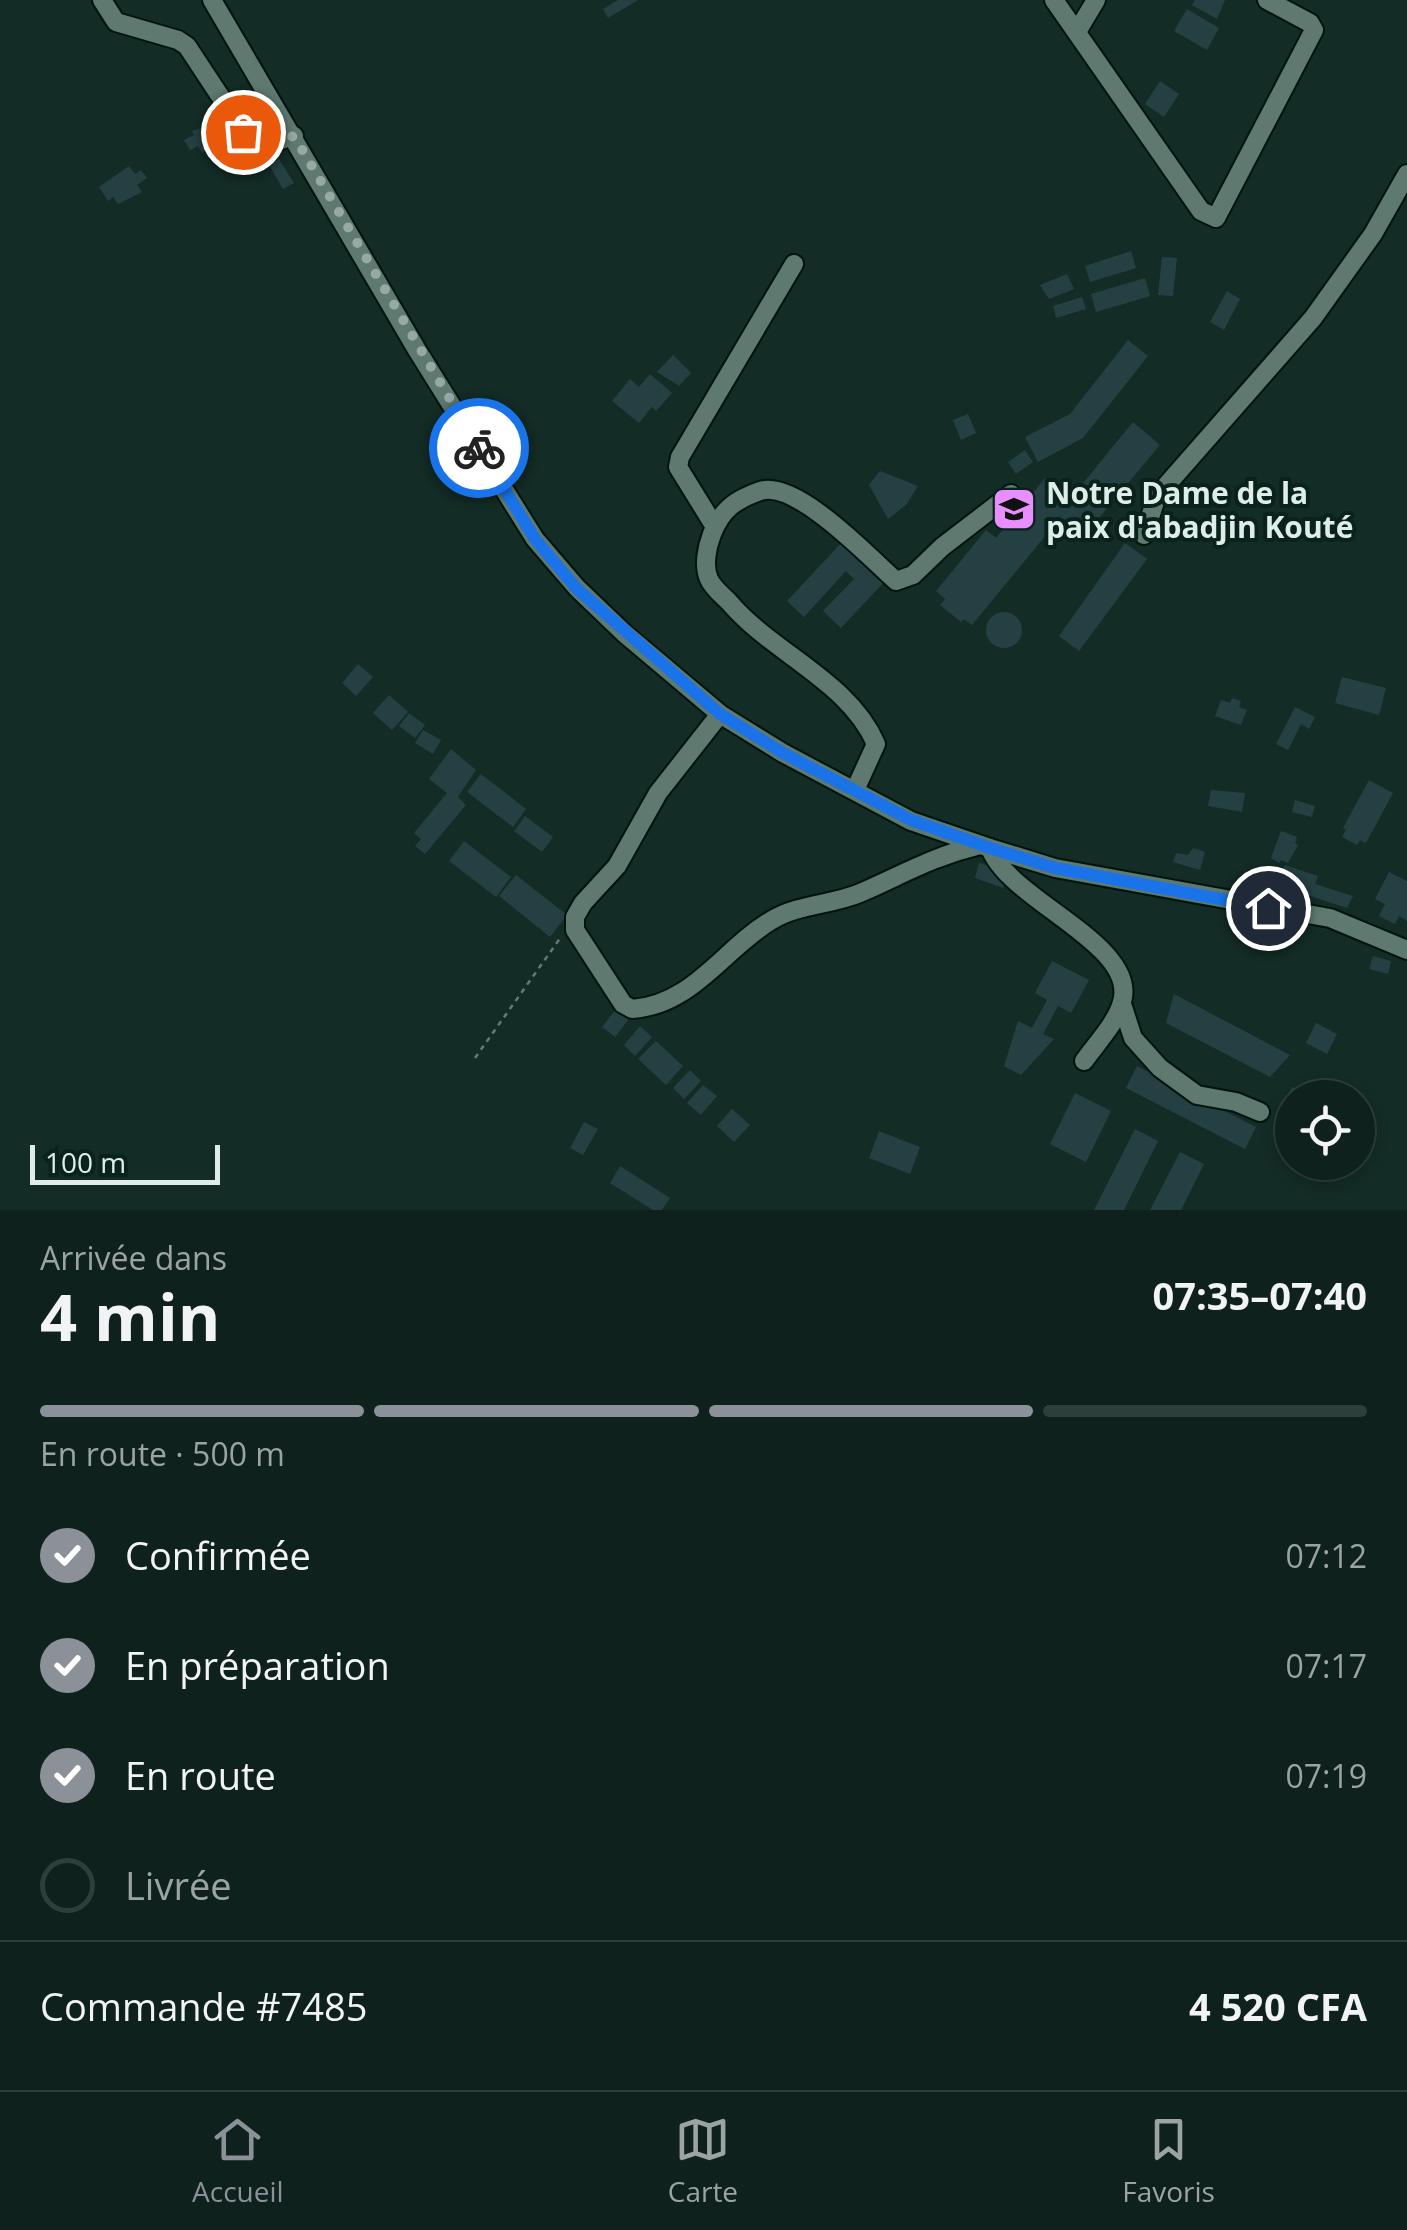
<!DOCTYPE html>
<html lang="fr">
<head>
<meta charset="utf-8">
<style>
  body { margin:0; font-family:"Open Sans",sans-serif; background:#172925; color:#f1f3f6; height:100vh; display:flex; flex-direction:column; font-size:38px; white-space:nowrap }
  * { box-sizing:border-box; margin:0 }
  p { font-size:32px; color:#9ba3a3 }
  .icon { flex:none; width:55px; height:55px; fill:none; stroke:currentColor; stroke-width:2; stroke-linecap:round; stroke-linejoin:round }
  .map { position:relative; height:1210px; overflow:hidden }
  .drawer { display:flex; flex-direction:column; background:#0e211c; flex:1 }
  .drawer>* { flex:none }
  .controls { position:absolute; left:1275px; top:1080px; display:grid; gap:20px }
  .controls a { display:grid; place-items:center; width:100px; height:100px; border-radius:50%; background:#0e211c; box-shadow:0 5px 15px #0003,0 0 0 2px #2e3e3b; font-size:50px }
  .scale { position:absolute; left:30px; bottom:25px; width:190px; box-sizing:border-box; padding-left:10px; border:5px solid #deede8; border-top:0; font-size:28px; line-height:35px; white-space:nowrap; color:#deede8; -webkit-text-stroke:8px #09221c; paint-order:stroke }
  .pin { position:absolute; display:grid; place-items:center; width:85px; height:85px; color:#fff; margin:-42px; border:5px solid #fff; border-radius:50%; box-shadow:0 2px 10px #0007 }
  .courier { position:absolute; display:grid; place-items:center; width:100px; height:100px; margin:-50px; border:8px solid #1a73e8; border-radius:50%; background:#fff; color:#222; box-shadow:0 2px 12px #0007 }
  .summary em { font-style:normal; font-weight:700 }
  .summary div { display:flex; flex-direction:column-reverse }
  .summary { display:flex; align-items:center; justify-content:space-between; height:170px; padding:0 40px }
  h1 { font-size:65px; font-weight:700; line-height:75px }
  .bar { display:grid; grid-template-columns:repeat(4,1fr); gap:15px 10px; align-content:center; height:120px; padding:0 40px }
  .bar i { height:12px; border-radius:8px; background:#2e3e3b }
  .bar .current { background:#8c9099 }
  .bar p { grid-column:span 4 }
  .line { display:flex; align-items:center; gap:25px; padding:0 40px; border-top:2px solid #2e3e3b }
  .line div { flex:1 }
  ol { padding:0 40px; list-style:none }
  li { display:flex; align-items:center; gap:30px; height:110px }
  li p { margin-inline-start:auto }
  li .icon { padding:10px; border-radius:50%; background:#8c9099; color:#fff; stroke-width:4 }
  li:last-child { color:#9ba3a3 }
  li i { width:55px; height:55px; border:5px solid #2e3e3b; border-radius:50% }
  .menu { display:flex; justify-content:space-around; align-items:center; height:140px; border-top:2px solid #2e3e3b; background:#0e211c; font-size:28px; color:#9ba3a3 }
  .menu a { display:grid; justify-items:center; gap:5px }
  .menu .current { color:#8c9099 }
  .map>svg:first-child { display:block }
  .building { fill:#244042 }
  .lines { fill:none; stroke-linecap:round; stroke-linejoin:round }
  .minor-casing { stroke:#00140e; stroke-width:22 }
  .path { stroke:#657a74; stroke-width:2.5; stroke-dasharray:5 5; stroke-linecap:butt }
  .minor { stroke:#5e7970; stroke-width:18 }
  .done { stroke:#97a9a4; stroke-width:10; stroke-dasharray:0 18 }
  .route { stroke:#1a73e8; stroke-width:12 }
  .labels { text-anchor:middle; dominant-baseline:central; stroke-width:8; stroke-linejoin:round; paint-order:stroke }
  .poi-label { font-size:30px; font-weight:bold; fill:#deede8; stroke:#09221c; text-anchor:start }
</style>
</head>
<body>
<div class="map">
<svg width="1407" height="1210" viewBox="0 0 1407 1210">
  <rect width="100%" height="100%" fill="#132c25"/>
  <g class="building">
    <path d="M618,0h20l-30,18 -5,-9z"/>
    <path d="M1195,0h30l-8,19 -25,-14z"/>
    <path d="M1187,9l32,19 -12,22 -33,-19z"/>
    <path d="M1160,81l19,13 -15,23 -19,-13z"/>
    <path d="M223,119l6,11 -11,6 3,6 -19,11 -4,-7 -8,4 -6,-10 10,-5 -2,-4z"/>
    <path d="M279,159l15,24 -11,6 -14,-24z"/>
    <path d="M129,166l6,8 6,-4 6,8 -10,7 5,7 -24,12 -5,-7 -5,4 -9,-14z"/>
    <path d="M1131,251l5,17 -46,14 -5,-16z"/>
    <path d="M1162,257l15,1 -4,38 -15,-1z"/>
    <path d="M1067,274l7,15 -25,10 -9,-14z"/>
    <path d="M1145,278l5,18 -54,16 -5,-18z"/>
    <path d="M1227,291l13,8 -16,31 -14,-8z"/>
    <path d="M1082,297l4,12 -30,9 -3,-12z"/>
    <path d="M1128,340l20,16 -65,82 -45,24 -13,-25 45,-23z"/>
    <path d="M673,355l18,18 -12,13 -22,-14z"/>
    <path d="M650,374l22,19 -16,18 -4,-4 -13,16 -27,-22 18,-22 9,8z"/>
    <path d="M968,414l8,19 -15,7 -8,-20z"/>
    <path d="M1133,422l27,23 -82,98 -23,-19 -83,101 -8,-6 -3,3 -21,-17 5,-6 -9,-8 50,-61 10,8 49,-60 25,21z"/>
    <path d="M1025,450l8,12 -17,12 -8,-12z"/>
    <path d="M880,471l38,15 -12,19 -18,14 -19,-34z"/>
    <path d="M844,540l42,40 -45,48 -18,-17 31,-32 -8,-8 -42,46 -17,-16z"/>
    <path d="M1125,543l22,16 -68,92 -20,-15z"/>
    <circle cx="1004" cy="630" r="18"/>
    <path d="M358,664l15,13 -17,19 -14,-13z"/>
    <path d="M1342,677l44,11 -7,27 -44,-12z"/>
    <path d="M389,695l19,17 -16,18 -19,-17z"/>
    <path d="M1232,698l9,3 -2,6 8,3 -6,15 -26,-9 6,-16 9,3z"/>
    <path d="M1295,707l20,10 -6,12 -8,-5 -13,26 -12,-6z"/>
    <path d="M409,713l16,12 -10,13 -16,-12z"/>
    <path d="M423,730l18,10 -8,14 -18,-11z"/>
    <path d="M451,749l25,21 -18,27 8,8 -41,49 -10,-8 6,-7 -7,-6 33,-40 -18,-14z"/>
    <path d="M481,774l45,35 -13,18 -46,-35z"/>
    <path d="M1369,780l24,13 -27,50 -6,-3 -3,5 -15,-8 4,-7 -3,-2z"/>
    <path d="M1211,790l34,3 -3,19 -34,-6z"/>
    <path d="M1295,800l20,6 -3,11 -20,-5z"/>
    <path d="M525,816l28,21 -11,15 -28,-21z"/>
    <path d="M1281,831l16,6 -2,6 3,2 -10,18 -7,-3 -2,3 -8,-5z"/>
    <path d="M464,841l47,36 -15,20 -47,-36z"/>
    <path d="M1193,848l12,4 -5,18 -27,-8 3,-9 12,2z"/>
    <path d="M979,863l39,10 -3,15 -11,-3 -1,3 -28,-10z"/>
    <path d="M1285,865l33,11 -3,8 38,12 -6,12 -74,-24z"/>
    <path d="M1389,872l18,9v40l-8,-5 -4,8 -16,-8 6,-12 -10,-5z"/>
    <path d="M516,875l51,40 -17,22 -51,-41z"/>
    <path d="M1373,956l18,5 -3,13 -19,-5z"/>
    <path d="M1052,961l37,19 -18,33 -13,-7 -15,28 11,5 -33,36 -17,-9 14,-45 14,7 15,-28 -12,-7z"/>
    <path d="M1174,994l116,61 -20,22 -104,-54z"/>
    <path d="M616,1009l13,10 -14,18 -13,-10z"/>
    <path d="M1316,1023l21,11 -10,20 -21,-11z"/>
    <path d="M640,1026l12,11 -17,19 -11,-11z"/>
    <path d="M656,1041l27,25 -17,19 -28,-26z"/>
    <path d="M1137,1066l119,61 -11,22 -119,-61z"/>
    <path d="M690,1070l11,11 -17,18 -11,-11z"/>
    <path d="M703,1085l14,11 -16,19 -14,-12z"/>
    <path d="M1292,1087l20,11h-20v20l-13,-7z"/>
    <path d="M1075,1093l36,18 -25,51 -36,-18z"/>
    <path d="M732,1109l18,16 -16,17 -17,-16z"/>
    <path d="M584,1122l14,7 -15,26 -13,-7z"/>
    <path d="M1135,1129l23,12 -34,69h-30z"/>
    <path d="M879,1131l41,16 -10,27 -41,-16z"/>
    <path d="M1180,1152l24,12 -23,46h-31z"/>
    <path d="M620,1166l50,32 -8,12h-9l-43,-27z"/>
  </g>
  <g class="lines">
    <g class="minor-casing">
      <g id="minor">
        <path d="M102,0l14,22 62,18 9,6 64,97 10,3 33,-10"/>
        <path d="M212,0l205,350 118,189 42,49 47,45 96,81 63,39 128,68 79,27 65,20 275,50 77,32"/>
        <path d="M1054,0l147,211 15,7 98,-188 -4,-7 -43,-23"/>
        <path d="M1078,30l18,-30"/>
        <path d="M715,527l-37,-60 2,-10 114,-193"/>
        <path d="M1144,535l13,-39 156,-178 60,-84 34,-60"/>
        <path d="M720,714l-62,79 -41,73 -34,37 -8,14v13l48,74 9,5c61,-4 92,-61 140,-89 26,-16 60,-15 88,-27 44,-19 71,-36 120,-48"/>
        <path d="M855,790l21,-46c-27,-63 -104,-91 -147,-142 -6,-6 -17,-15 -20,-23 -6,-13 -2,-32 3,-45 10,-25 23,-34 48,-43 36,-12 110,67 136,90l17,-6 29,-28 69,-53"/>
        <path d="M990,848c18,52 149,96 132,154 -5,20 -26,42 -38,59"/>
        <path d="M1122,1004l11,34 27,30 37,27 39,7 24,10"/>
      </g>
    </g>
    <path class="path" d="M475,1058l86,-121"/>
    <use href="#minor" class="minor"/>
  </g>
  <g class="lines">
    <path class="done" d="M243,132c16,19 30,10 51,4l185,312"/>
    <path class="route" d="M479,448l56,91 41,49 144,126 63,39 128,67 79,28 65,20 213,40"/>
  </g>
  <defs>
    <g id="university-square" transform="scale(2.25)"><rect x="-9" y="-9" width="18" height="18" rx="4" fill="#e88eff" stroke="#09221c"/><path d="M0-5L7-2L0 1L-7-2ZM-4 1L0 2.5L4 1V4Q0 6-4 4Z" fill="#111"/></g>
  </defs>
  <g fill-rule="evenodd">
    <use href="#university-square" x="1014" y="509"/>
  </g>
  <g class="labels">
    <g class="poi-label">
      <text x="1046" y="492">Notre Dame de la<tspan x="1046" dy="34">paix d'abadjin Kouté</tspan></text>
    </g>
  </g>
</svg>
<div class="controls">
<a><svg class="icon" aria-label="locate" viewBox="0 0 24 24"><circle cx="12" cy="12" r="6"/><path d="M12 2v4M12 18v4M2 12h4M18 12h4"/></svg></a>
</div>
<div class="scale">100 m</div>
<div class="pin" style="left:243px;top:132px;background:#ea580c"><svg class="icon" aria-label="bag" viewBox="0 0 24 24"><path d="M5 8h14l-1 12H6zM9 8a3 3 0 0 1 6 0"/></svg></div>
<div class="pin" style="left:1268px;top:908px;background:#1f2937"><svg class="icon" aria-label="home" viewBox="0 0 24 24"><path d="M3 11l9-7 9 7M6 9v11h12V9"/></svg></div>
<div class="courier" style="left:479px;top:448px"><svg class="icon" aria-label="bike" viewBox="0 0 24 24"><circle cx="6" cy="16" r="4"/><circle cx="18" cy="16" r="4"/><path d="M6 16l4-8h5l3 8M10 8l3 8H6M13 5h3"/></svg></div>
</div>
<section class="drawer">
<div class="summary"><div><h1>4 min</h1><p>Arrivée dans</p></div><em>07:35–07:40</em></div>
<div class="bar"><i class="current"></i><i class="current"></i><i class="current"></i><i></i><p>En route · 500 m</p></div>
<ol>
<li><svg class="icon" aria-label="check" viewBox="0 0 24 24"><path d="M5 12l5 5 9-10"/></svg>Confirmée<p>07:12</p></li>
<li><svg class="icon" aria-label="check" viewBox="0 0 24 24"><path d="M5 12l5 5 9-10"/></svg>En préparation<p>07:17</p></li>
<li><svg class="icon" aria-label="check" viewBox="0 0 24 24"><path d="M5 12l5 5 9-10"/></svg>En route<p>07:19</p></li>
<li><i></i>Livrée</li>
</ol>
<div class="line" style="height:130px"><div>Commande #7485</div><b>4 520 CFA</b></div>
</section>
<nav class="menu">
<a class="current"><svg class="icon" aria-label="home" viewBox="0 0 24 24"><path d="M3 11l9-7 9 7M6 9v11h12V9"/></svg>Accueil</a>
<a><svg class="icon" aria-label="map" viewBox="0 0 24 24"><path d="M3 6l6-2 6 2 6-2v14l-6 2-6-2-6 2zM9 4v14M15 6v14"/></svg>Carte</a>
<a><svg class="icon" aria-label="saved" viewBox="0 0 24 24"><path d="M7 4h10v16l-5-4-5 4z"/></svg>Favoris</a>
</nav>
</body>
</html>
